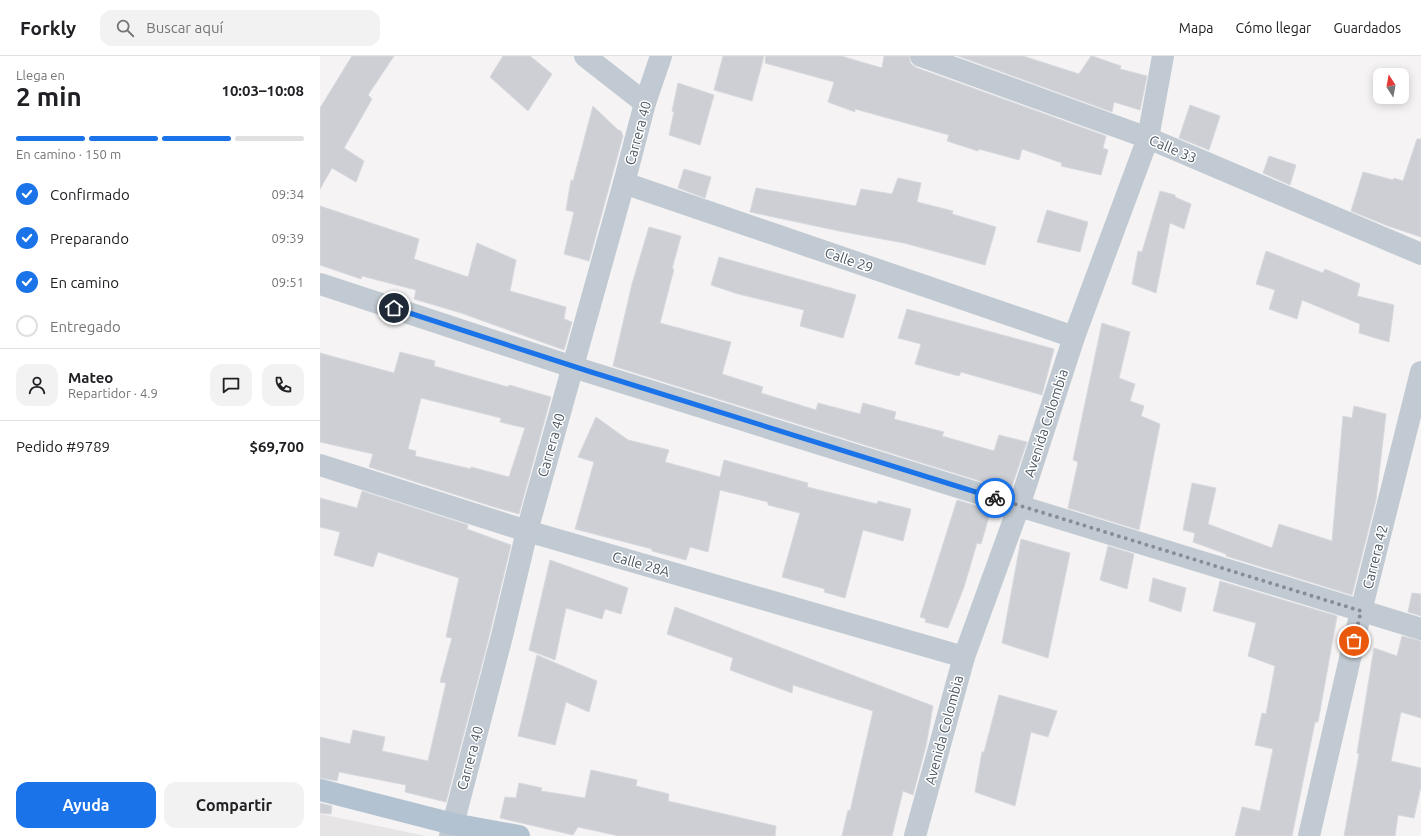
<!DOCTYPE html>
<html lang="es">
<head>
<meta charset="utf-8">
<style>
  body { margin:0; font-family:Ubuntu,sans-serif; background:#f2f2f2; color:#202124; height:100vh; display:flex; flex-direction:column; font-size:15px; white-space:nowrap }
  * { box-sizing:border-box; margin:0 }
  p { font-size:13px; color:#757577 }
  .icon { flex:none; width:22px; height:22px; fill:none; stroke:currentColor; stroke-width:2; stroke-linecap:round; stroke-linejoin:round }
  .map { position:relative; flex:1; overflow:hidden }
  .side { display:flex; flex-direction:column; background:#fff; width:320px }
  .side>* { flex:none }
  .needle { width:26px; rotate:349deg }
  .buttons { position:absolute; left:1053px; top:12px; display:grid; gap:8px }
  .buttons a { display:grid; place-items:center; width:36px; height:36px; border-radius:8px; background:#fff; box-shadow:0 2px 10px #0003; font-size:20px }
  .pin { position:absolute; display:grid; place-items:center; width:34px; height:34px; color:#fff; margin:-17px; border:2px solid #fff; border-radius:50%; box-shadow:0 1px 4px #0007 }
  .courier { position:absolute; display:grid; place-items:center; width:40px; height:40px; margin:-20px; border:3px solid #1a73e8; border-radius:50%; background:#fff; color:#222; box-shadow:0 1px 5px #0007 }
  .head em { font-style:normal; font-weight:700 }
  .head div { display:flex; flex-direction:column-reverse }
  .head { display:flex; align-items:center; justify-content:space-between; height:68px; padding:0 16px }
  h1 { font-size:26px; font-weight:700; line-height:30px }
  .bar { display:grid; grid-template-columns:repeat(4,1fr); gap:6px 4px; align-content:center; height:48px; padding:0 16px }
  .bar i { height:5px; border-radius:3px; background:#e0e0e0 }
  .bar .current { background:#1a73e8 }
  .bar p { grid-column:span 4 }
  .line { display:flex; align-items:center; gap:10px; padding:0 16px; border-top:1px solid #e0e0e0 }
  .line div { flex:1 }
  .round { display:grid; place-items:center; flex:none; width:42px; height:42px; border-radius:12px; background:#f2f2f2 }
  ol { padding:0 16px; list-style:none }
  li { display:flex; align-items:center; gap:12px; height:44px }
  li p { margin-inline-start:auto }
  li .icon { padding:4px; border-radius:50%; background:#1a73e8; color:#fff; stroke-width:4 }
  li:last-child { color:#757577 }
  li i { width:22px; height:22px; border:2px solid #e0e0e0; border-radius:50% }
  .cta { display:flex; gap:8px; margin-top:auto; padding:8px 16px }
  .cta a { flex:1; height:46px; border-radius:12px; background:#1a73e8; color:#fff; font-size:16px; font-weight:700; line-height:46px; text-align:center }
  .cta a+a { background:#f2f2f2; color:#202124 }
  header { display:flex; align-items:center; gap:24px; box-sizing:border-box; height:56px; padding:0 20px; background:#fff; border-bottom:1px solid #e0e0e0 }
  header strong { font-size:19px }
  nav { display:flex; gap:22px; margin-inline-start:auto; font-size:14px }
  .search { width:280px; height:36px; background:#f2f2f2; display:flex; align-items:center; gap:10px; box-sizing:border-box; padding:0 14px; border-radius:12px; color:#757577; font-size:15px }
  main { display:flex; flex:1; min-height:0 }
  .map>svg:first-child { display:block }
  .education { fill:#e6e4e5 }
  .building { fill:#cdcfd5; stroke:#d7d9de; fill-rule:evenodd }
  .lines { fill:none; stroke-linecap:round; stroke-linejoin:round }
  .minor { stroke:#c1cad2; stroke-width:22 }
  .major { stroke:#b3c2d1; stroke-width:22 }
  .done { stroke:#868d94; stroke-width:4; stroke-dasharray:0 7.2 }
  .route { stroke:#1a73e8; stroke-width:5 }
  .labels { text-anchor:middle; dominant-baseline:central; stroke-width:3; stroke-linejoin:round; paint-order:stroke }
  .street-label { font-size:14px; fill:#4a5661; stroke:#fff }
</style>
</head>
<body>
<header>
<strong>Forkly</strong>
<div class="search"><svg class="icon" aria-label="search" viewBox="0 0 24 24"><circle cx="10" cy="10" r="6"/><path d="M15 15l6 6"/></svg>Buscar aquí</div>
<nav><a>Mapa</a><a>Cómo llegar</a><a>Guardados</a></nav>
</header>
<main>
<section class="side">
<div class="head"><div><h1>2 min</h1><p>Llega en</p></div><em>10:03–10:08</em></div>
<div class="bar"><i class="current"></i><i class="current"></i><i class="current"></i><i></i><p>En camino · 150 m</p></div>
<ol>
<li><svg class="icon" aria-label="check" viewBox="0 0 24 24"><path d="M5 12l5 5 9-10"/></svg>Confirmado<p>09:34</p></li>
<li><svg class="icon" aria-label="check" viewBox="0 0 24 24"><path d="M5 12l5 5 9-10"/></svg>Preparando<p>09:39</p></li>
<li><svg class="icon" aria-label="check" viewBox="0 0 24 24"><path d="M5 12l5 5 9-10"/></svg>En camino<p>09:51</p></li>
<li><i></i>Entregado</li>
</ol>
<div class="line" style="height:72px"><a class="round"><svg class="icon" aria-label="person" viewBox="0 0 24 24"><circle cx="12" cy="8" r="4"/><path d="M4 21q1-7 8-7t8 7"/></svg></a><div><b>Mateo</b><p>Repartidor · 4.9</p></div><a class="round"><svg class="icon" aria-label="chat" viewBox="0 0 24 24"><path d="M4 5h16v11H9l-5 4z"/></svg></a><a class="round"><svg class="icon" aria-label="phone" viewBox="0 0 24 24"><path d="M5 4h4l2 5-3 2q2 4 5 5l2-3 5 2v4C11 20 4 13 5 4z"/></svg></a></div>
<div class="line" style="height:52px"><div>Pedido #9789</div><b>$69,700</b></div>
<div class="cta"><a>Ayuda</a><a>Compartir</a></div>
</section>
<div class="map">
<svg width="1101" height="780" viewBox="0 0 1101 780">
  <rect width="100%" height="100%" fill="#f5f3f3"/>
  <path class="education" d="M0,758l106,22h-106z"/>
  <g class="building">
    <path d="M32,0h42l-26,39 4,4 -28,49 20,13 -8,21 -24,-14 -12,21v-81z"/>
    <path d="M183,0h27l22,18 -24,37 -38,-34z"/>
    <path d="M403,0h41l-12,45 -38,-11z"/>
    <path d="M446,0h75l41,12 2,-12h25l2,8 6,4 189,68 -3,12 5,2 -7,25 -40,-9 1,-3 -40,-14 -3,11 -40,-11 -1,2 -31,-10 2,-6 -94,-26v3l-27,-10 6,-20 -69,-19z"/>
    <path d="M638,0h65l56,18 12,-18h1l29,10 -1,3 27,7 -7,34 -26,-8 -2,10z"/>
    <path d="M358,27l36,12 -14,50 -31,-10 5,-23 -2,-1z"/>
    <path d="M870,49l30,11 -11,34 -30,-12z"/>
    <path d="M273,50l25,24 3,1 2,5 -34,125 -25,-7 10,-42 -8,-2 5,-30 2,1z"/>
    <path d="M1097,83h4v98l-33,-11 -37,-15 12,-39 30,8 1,-2 9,3z"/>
    <path d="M949,100l27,9 -6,20 -27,-12z"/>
    <path d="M364,113l27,8 -6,21 -27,-10z"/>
    <path d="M578,122l23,5 -4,19 36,9 -1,3 44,13 -11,38 -81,-22 -65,-12 -89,-19 6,-24 100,18 5,-17 31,5z"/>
    <path d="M840,135l15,4v2l16,7 -7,25 -14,-6 -14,70 -24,-9 6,-33 4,1z"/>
    <path d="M0,150l99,33 -5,20 54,18 9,-34 39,17 -6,31 56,16 -2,12 8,3 -8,28 -103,-37 -47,-14 2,-9 -54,-14 -1,3 -41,-14z"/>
    <path d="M727,154l41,12 -8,30 -43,-10z"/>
    <path d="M329,171l32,9 -9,33h2l-14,54 71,19 -9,32 41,13 -2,6 55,17 2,-7 42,11 3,-11 33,9 -2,7 50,13 -2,4 52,15 5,-16 28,7 -16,47 -12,-2 -386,-121 19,-82z"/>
    <path d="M946,195l57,22 2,-4 35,15 -3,12 37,9 -5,37 -30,-9 1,-9 -58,-24 -5,19 -28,-10 6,-19 -19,-6z"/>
    <path d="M399,201l137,38 -13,43 -43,-12 4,-16 -66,-16 -27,-9z"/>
    <path d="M587,253l147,40 -12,46 -81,-23 -2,4 -44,-12 6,-20 -23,-6z"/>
    <path d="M782,267l28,9 -11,46 16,6 -5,17 14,5 -3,10 19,8 -21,106 -71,-22 10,-46 -5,-2z"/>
    <path d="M80,296l35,9 -1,5 74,21 1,-2 42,12 -32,117 -25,-7 -125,-40 4,-13 -53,-12v-89l74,20zM101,342l80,20 -1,4 25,6 -16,49 -38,-10v2l-56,-13 1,-5 -8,-2z"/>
    <path d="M1034,350l32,8 -10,86 -24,95 -126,-39v-2l-33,-12 2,-9 -12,-3 9,-47 24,5 -8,36 64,24 7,-24 53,17 11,-125 9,2z"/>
    <path d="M276,361l32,23 41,10 -4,12 55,15 4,-17 84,23 -1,4 70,17 1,-3 33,8 -8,32 -40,-11 -18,68 -21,-6 1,-3 -43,-12 18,-64 -32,-8v-3l-48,-12 -12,62 -18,-5 -4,13 -34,-9v-2l-77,-20 19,-67 -16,-5z"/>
    <path d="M42,435l106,34 -1,4 44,16 -25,104 -40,153 -41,-10 1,-7 -67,-13 -2,9 -17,-3v-41l30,7 3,-14 32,7 -3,14 46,10 18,-78 -6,-1 12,-44 -6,-1 13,-59 -81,-26 -5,15 -39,-12 6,-23 -20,-5v-29l37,10z"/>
    <path d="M637,444l34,10 -10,34 -4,-1 -13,44 -16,41 -23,-6 1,-3 -6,-2z"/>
    <path d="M701,483l49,14 -22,105 -46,-15z"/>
    <path d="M788,490l26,8 -7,35 -27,-9z"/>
    <path d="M230,504l78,28 -7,26 -16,-5 -3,10 -36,-11 -11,52 -26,-10z"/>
    <path d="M833,522l33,10 -5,24 -32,-11z"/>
    <path d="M900,525l117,35 -19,106h-3l-23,114h-57l7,-29 18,4 13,-62 -18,-4 7,-32 4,1 9,-48 -27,-10 8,-33 -43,-12z"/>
    <path d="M1092,537l9,1v22l-13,-4z"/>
    <path d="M355,551l258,99 -7,40 -13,49 -10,-4 -11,45h-50l6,-26 2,1 23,-100 -80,-26 -1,8 -62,-23 3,-12 -66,-24z"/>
    <path d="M1082,580l19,5v77l-20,-6 -10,49 30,7v18l-7,32 -16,-3 -3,21h-51l15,-82 -2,-1 17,-105 23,8z"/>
    <path d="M217,599l60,26 -8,31 -23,-10 -11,43 -37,-9z"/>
    <path d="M679,639l58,16 -9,26 -17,-5 -16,74 -40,-14 7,-40h2z"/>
    <path d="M271,714l46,10 -1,6 33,8 -1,7 108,25 -1,10h-156l-41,-9 -5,8 -73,-17 5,-21 11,1 3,-15 23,5 -1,3 44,7z"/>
    <path d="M0,747l12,3 -1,8 -11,-1z"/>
  </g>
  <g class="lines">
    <g class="minor">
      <path d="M265,0l60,47"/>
      <path d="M601,0l227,82 273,116"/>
      <path d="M304,127l450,154"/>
      <path d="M0,228l253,83 446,139 402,123"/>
      <path d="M0,409l207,66 437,126"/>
      <path d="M130,780l52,-200 25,-105 97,-348 21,-80 16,-47"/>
      <path d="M595,780l49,-179 55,-151 55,-169 74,-199 15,-82"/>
      <path d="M989,780l52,-225 60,-239"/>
    </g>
    <path class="major" d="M0,734l133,34 66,12"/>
  </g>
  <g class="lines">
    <path class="done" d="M675,442l366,113 -7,30"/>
    <path class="route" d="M74,252l194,63 407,127"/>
  </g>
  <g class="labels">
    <g class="street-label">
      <text transform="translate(318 77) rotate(-75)">Carrera 40</text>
      <text transform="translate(853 93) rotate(23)">Calle 33</text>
      <text transform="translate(529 204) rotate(19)">Calle 29</text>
      <text transform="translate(726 367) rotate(-72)">Avenida Colombia</text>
      <text transform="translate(231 389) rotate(-74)">Carrera 40</text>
      <text transform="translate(1055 501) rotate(-76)">Carrera 42</text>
      <text transform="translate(321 508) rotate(16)">Calle 28A</text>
      <text transform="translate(624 674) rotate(-75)">Avenida Colombia</text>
      <text transform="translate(150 702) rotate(-75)">Carrera 40</text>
    </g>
  </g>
</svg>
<div class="buttons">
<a><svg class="needle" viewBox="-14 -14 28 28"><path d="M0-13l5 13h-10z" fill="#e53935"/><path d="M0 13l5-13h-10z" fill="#757577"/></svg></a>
</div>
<div class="pin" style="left:1034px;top:585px;background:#ea580c"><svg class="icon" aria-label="bag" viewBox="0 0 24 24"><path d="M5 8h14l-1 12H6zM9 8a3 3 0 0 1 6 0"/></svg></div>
<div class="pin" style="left:74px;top:252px;background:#1f2937"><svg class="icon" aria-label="home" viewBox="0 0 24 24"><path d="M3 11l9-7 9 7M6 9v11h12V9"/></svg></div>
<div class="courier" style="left:675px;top:442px"><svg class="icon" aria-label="bike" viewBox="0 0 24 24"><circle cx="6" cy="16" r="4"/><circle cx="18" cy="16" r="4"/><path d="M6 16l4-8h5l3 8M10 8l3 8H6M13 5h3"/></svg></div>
</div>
</main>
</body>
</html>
